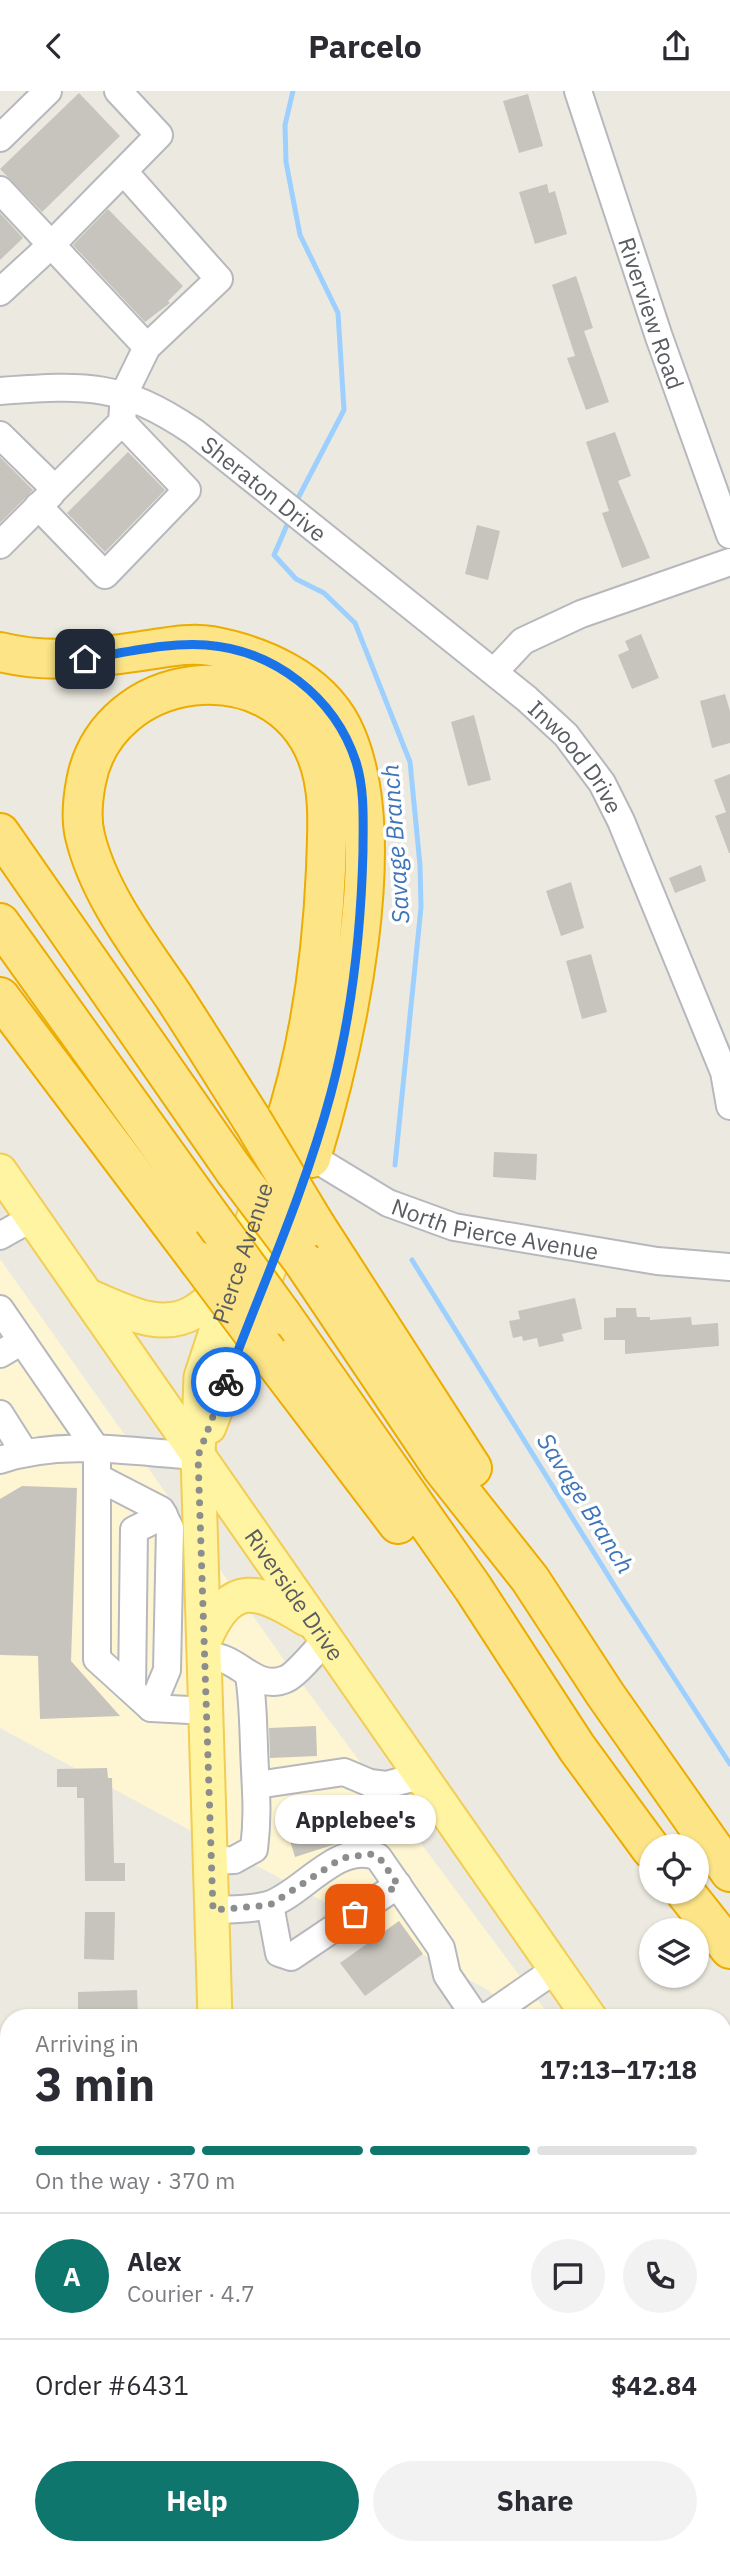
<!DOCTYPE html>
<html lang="en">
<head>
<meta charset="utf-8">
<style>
  body { margin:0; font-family:"IBM Plex Sans",sans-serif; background:#f2f2f3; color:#2b2b33; height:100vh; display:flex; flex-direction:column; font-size:26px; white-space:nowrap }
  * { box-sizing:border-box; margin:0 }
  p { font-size:23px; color:#7c7c81 }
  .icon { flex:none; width:38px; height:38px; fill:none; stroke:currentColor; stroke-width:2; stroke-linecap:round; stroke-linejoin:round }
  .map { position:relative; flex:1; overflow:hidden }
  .details { position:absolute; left:0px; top:1918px; width:732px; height:546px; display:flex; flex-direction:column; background:#fff; border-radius:28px 28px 0 0; box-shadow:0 2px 5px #0004 }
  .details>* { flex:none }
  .fabs { position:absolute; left:639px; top:1743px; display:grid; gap:14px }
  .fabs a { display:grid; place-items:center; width:70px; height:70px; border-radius:50%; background:#fff; box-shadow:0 2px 5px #0004; font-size:35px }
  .pin { position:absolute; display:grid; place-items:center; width:60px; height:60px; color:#fff; margin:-30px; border-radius:14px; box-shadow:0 4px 10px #0006 }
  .courier { position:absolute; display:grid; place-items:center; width:70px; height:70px; margin:-35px; border:5px solid #1a73e8; border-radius:50%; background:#fff; color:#222; box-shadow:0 2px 9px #0007 }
  .bubble { position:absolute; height:49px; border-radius:24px; background:#fff; box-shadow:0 2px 5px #0004; font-size:23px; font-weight:800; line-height:49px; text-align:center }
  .summary em { font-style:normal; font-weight:800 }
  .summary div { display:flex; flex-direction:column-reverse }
  .summary { display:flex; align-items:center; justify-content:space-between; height:119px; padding:0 35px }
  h1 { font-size:46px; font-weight:800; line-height:52px }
  .bar { display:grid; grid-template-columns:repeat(4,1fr); gap:10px 7px; align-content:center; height:84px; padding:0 35px }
  .bar i { height:9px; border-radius:5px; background:#e1e1e2 }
  .bar .active { background:#0f766e }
  .bar p { grid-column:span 4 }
  .line { display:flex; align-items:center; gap:18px; padding:0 35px; border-top:2px solid #e1e1e2 }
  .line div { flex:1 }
  .round { display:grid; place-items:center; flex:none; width:74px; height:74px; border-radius:37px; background:#f2f2f3 }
  .primary-button { display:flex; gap:14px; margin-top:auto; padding:14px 35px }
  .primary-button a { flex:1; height:80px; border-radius:42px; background:#0f766e; color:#fff; font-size:28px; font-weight:800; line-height:80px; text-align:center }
  .primary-button a+a { background:#f2f2f3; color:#2b2b33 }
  header { display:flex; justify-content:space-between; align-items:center; height:91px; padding:0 35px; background:#fff; font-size:32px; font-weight:800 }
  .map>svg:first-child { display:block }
  .commercial { fill:#fef6d3 }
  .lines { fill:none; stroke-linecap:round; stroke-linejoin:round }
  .stream { stroke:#9dd0ff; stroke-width:5 }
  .building { fill:#c7c4bd }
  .minor-casing { stroke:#b6b8bd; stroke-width:30 }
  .major-casing { stroke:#f2cc53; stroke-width:37 }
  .highway-casing { stroke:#ecac00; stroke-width:42 }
  .minor { stroke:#fff; stroke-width:26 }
  .major { stroke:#fff4a2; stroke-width:33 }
  .highway { stroke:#fde486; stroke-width:38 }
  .highway-bridge-casing { stroke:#ecac00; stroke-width:42; stroke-linecap:butt }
  .highway-bridge { stroke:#fde486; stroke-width:38 }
  .done { stroke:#8c8e8d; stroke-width:7; stroke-dasharray:0 12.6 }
  .route { stroke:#1a73e8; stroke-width:9 }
  .labels { text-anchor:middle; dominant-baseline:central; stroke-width:7; stroke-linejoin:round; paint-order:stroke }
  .street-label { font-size:23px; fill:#595c61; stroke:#fff }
  .water-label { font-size:24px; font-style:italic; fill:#3e75b9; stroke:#fff }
</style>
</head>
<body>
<header><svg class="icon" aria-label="back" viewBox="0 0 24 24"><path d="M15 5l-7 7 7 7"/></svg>Parcelo<svg class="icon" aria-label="share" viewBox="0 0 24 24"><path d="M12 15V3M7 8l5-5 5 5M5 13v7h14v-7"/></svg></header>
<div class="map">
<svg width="730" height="2464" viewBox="0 0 730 2464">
  <rect width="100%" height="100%" fill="#eceae0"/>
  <path class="commercial" d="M0,1168l282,398 269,361h-33l-30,-28 -488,-262z"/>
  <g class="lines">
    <g class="stream">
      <path d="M293,0l-8,34 1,37 14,73 38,78 6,97 -48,92"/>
      <path d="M290,427l-16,37 22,24 28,14 31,30 55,139 10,103 1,42 -26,258"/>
      <path d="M412,1169l207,333 111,171"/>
    </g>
  </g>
  <g class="building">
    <path d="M79,2l41,43 -78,76 -42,-43z"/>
    <path d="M528,3l15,52 -24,7 -16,-52z"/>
    <path d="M547,93l2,9 6,-2 12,43 -32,10 -16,-52z"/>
    <path d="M108,118l75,77 -15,15 2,2 -25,19 -72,-77z"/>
    <path d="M0,122l23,25 -23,22z"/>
    <path d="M576,185l17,52 -9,3 25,71 -23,8 -19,-52 8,-2 -23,-71z"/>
    <path d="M615,341l16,44 -13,5 32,77 -28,10 -20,-55 7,-2 -23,-69z"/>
    <path d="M128,361l37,38 -60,62 -38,-39z"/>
    <path d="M0,366l33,33 -33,33z"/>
    <path d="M477,434l23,6 -12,49 -23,-6z"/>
    <path d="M641,543l18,44 -27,11 -14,-34 11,-5 -4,-9z"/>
    <path d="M725,603l5,17v32l-18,5 -12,-47z"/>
    <path d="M474,624l17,65 -23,6 -17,-64z"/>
    <path d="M730,683v79h-1l-14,-37 11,-4 -12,-32z"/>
    <path d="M701,774l5,16 -31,12 -6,-15z"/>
    <path d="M571,791l13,46 -23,8 -15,-45z"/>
    <path d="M591,863l16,58 -25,7 -16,-58z"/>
    <path d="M494,1061l43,2 -1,26 -43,-3z"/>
    <path d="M575,1207l7,31 -20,5 2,7 -25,6 -2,-9 -14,3 -1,-5 -9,2 -4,-17 11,-2 -2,-8z"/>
    <path d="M616,1217h20l1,9h13v3l41,-3 1,8 26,-2 1,23 -94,8v-14h-21v-22l12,-1z"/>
    <path d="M22,1395l55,2 -6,173 49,55 -80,3 -2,-63 -38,-1v-156z"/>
    <path d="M316,1635l1,30 -47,2 -1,-30z"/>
    <path d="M107,1677l1,10h4l2,85h11v18h-40l-1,-83h-7v-11h-20v-18z"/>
    <path d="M331,1716l11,35 -47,15 -11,-36z"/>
    <path d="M85,1821h30l-1,48 -30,-1z"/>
    <path d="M399,1830l24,33 -58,42 -25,-33z"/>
    <path d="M137,1899l1,28 -60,-1v-25z"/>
  </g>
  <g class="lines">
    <g class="minor-casing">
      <g id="minor">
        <path id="s1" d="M578,0l81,246 71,198"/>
        <path d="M0,47l48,-47"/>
        <path d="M125,82l94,106 -72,68"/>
        <path d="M0,99l147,157 -23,47 -2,28 -67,67 -55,-54"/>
        <path d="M0,201l50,-46 109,-111 -41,-44"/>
        <path id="s2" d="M0,300c86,-6 120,-9 194,41l333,267 39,36 36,48 19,38 103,251 6,34"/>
        <path d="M38,415l67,69 82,-85 -65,-68"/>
        <path d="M0,454l51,-51"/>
        <path d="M494,581l29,-31 58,-27 149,-52"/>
        <path id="s3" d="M299,1058l89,54 66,24 203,34 73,6"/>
        <path d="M0,1145l32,-18"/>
        <path d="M0,1218l97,141v209l54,49 57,3"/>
        <path d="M0,1263l22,-13"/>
        <path d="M0,1323l24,38"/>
        <path d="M0,1369c63,-21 132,-8 198,-4"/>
        <path d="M97,1386l64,33 9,18 -3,142 -16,38"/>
        <path d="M206,1566c30,-5 48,36 80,22 10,-4 31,-30 40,-39"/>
        <path d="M132,1599l2,-160 30,-15"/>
        <path d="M257,1694l87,-13 26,11 16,2 34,-9"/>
        <path d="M212,1770l22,-1 20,-11c5,-39 1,-65 0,-103 -1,-24 -1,-46 -5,-70"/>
        <path d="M270,1814l9,48 12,4 107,-72"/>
        <path d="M213,1819c18,-1 38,0 55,-5 35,-11 70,-65 110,-48l63,91 6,27 28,41h13l68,-47"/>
        <path d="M0,1989h9"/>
        <path d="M723,2209l7,10"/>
        <path d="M723,2322l7,-6"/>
        <path d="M723,2392l7,-8"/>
        <path d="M686,2455l4,9"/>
        <path d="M536,2464l27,-9"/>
      </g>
    </g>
    <g class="major-casing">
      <g id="major">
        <path id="s4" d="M0,1080l590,847"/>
        <path d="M86,1204c33,13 73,38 108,17 13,-8 26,-21 38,-31"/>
        <path d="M209,1336l81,-214"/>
        <path d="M205,1548c26,-60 53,-50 101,-20"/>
        <path id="s5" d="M215,1927l-17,-562 3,-79 65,-197"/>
        <path d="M723,2117l7,10"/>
        <path d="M236,2455l1,9"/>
      </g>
    </g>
    <g class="highway-casing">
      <g id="highway">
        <path d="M0,561c48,12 94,6 142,-1 22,-3 47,-9 69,-5 49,9 106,33 131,81 53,105 2,322 -31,431"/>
        <path d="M0,742l234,337"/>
        <path d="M0,832l213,297"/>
        <path d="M0,906l199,264"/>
        <path d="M252,1029c-26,-41 -52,-83 -78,-123 -33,-49 -75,-102 -89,-161 -4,-16 -2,-38 1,-54 21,-113 188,-135 231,-26 14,36 10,75 9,113 -4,90 -16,180 -45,266"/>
        <path d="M316,1135l156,242"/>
        <path d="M302,1169l140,208 88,111 75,115 125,178"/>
        <path d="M282,1224l191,273 104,160 74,101"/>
        <path d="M268,1262l130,171"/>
        <path d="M685,1801l45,57"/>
      </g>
    </g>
    <use href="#minor" class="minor"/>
    <use href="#major" class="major"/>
    <use href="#highway" class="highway"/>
    <g class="highway-bridge-casing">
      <g id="highway-bridge">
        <path d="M252,1029l64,106"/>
        <path d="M234,1079l68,90"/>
        <path d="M213,1129l69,95"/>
        <path d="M199,1170l69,92"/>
      </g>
    </g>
    <use href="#highway-bridge" class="highway-bridge"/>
  </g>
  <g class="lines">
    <path class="done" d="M226,1291l-28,74 15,454 57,-5 72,-47 28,-4 9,3 19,28 -43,29"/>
    <path class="route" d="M85,568c39,-6 82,-17 121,-14 68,5 129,52 150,117 9,28 7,60 7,89 -2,81 -11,163 -32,242 -26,98 -69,193 -105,289"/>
  </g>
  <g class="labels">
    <g class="street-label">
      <text stroke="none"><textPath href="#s1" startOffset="234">Riverview Road</textPath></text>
      <text stroke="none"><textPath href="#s2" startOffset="294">Sheraton Drive</textPath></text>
      <text stroke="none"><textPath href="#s2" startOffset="707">Inwood Drive</textPath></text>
      <text stroke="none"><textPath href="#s3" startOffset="215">North Pierce Avenue</textPath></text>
      <text stroke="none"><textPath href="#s5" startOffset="772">Pierce Avenue</textPath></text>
      <text stroke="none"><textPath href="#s4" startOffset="516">Riverside Drive</textPath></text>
    </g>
    <g class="water-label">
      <text transform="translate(395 753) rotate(-94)">Savage Branch</text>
      <text transform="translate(586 1412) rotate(58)">Savage Branch</text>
    </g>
  </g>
</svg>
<div class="fabs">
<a><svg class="icon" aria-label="locate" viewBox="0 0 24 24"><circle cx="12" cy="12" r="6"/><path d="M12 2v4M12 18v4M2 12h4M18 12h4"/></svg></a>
<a><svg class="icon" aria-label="layers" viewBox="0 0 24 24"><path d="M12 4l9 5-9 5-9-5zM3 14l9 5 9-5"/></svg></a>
</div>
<div class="pin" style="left:355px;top:1823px;background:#ea580c"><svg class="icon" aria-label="bag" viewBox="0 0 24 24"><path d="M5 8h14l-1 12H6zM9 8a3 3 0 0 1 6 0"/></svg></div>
<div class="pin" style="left:85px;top:568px;background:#1f2937"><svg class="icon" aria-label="home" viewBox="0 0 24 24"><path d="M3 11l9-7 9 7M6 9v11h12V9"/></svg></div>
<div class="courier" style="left:226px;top:1291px"><svg class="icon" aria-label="bike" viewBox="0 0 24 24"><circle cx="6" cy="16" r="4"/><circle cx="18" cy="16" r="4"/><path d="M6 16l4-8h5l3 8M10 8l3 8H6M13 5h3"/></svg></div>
<div class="bubble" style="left:275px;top:1704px;width:161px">Applebee's</div>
<section class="details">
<div class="summary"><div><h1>3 min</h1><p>Arriving in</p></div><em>17:13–17:18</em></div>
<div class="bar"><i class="active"></i><i class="active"></i><i class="active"></i><i></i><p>On the way · 370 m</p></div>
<div class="line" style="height:126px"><b class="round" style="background:#0f766e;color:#fff">A</b><div><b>Alex</b><p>Courier · 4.7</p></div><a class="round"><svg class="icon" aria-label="chat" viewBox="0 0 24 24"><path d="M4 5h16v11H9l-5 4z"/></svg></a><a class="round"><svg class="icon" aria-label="phone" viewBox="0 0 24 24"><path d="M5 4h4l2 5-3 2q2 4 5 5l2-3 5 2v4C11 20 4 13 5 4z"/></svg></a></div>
<div class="line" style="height:91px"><div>Order #6431</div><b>$42.84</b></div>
<div class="primary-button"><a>Help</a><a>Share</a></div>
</section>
</div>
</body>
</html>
